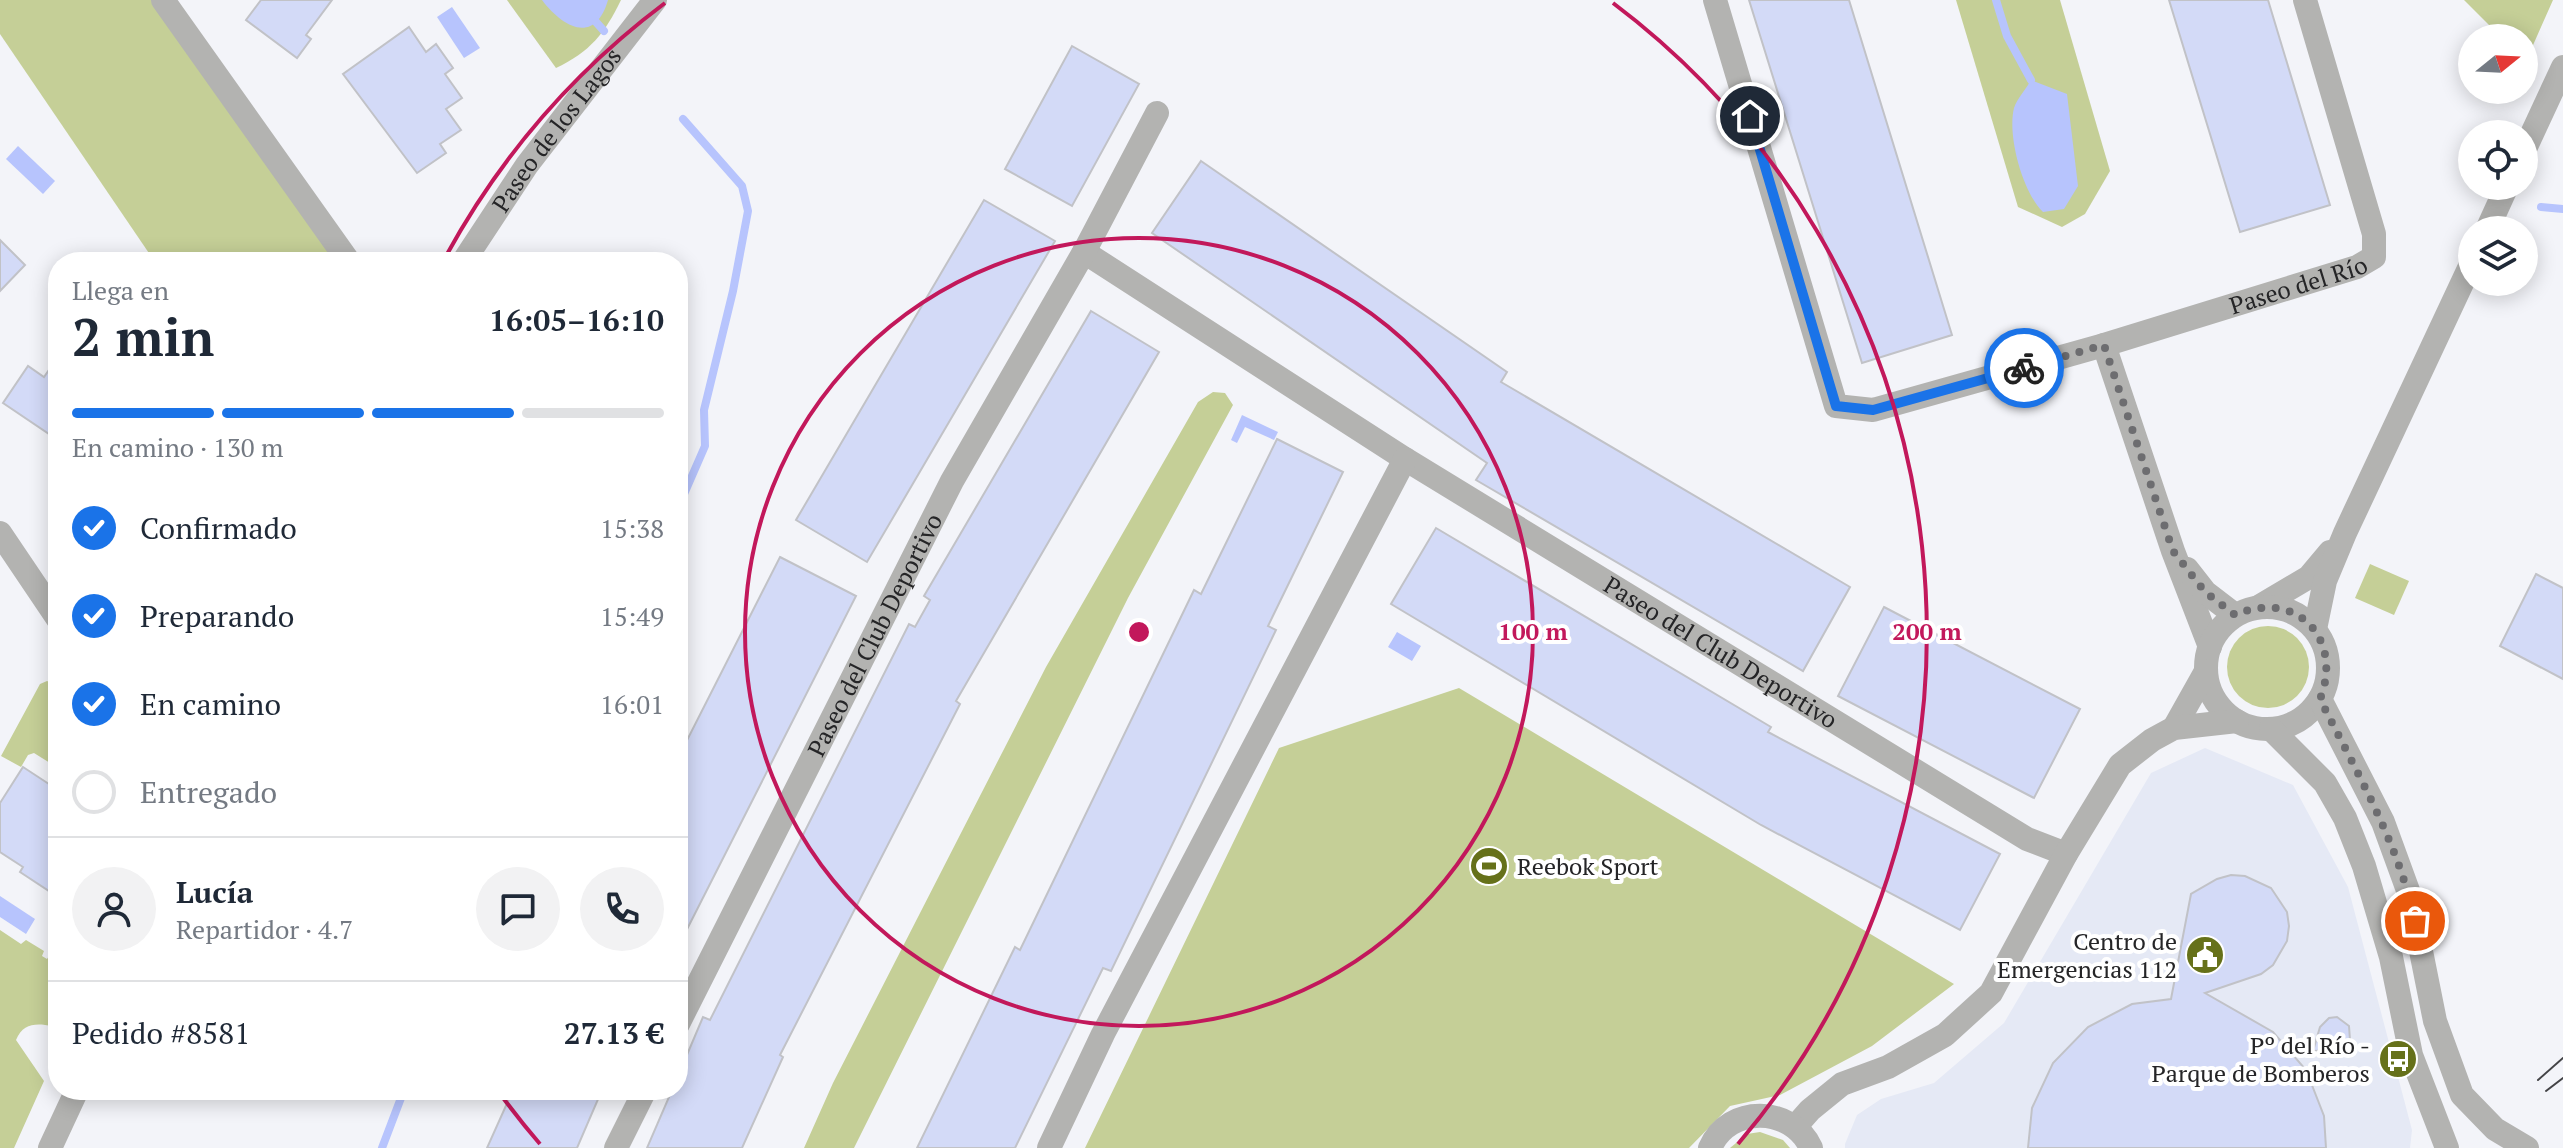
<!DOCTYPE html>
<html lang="es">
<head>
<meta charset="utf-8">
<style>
  body { margin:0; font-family:"PT Serif",serif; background:#f2f2f3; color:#1f2937; height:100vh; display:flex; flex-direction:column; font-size:30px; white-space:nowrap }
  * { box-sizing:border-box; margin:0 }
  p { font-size:26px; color:#747a83 }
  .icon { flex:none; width:44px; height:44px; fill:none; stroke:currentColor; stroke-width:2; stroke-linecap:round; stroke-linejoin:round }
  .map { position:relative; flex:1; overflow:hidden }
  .details { position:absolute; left:48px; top:252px; width:640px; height:848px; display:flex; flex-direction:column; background:#fff; border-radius:32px; box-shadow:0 4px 20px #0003 }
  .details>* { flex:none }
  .needle { width:52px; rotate:72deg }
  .fabs { position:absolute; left:2458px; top:24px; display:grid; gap:16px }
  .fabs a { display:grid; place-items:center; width:80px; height:80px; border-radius:50%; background:#fff; box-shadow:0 4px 20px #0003; font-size:40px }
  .pin { position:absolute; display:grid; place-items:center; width:68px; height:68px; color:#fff; margin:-34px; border:4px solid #fff; border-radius:50%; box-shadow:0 2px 8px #0007 }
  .courier { position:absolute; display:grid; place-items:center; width:80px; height:80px; margin:-40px; border:6px solid #1a73e8; border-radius:50%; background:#fff; color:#222; box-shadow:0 2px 10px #0007 }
  .summary em { font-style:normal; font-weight:700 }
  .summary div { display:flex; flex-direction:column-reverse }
  .summary { display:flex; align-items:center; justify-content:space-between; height:136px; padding:0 24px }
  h1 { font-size:52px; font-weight:700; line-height:60px }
  .bar { display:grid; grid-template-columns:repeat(4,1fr); gap:12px 8px; align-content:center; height:96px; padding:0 24px }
  .bar i { height:10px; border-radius:6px; background:#e0e1e3 }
  .bar .selected { background:#1a73e8 }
  .bar p { grid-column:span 4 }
  .line { display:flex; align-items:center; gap:20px; padding:0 24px; border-top:2px solid #e0e1e3 }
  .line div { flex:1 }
  .round { display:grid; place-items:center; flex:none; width:84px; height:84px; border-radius:42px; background:#f2f2f3 }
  ol { padding:0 24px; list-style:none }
  li { display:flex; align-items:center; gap:24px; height:88px }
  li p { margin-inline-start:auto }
  li .icon { padding:8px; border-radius:50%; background:#1a73e8; color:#fff; stroke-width:4 }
  li:last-child { color:#747a83 }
  li i { width:44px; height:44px; border:4px solid #e0e1e3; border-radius:50% }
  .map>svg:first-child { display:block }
  .built { fill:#e5e9f5 }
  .green { fill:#c5cf97 }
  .water { fill:#b7c4fd }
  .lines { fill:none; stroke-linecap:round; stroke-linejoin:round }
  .stream { stroke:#b7c4fd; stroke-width:8 }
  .building { fill:#d3daf7; stroke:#c1c2c7; stroke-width:2 }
  .street { stroke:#b3b3b1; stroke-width:24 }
  .tram { stroke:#434346; stroke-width:2 }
  .done { stroke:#6d6d70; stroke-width:8; stroke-dasharray:0 14.4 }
  .route { stroke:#1a73e8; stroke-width:10 }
  .ring { fill:none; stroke:#c2185b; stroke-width:4 }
  .labels { text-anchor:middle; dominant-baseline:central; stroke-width:8; stroke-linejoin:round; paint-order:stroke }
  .street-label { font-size:24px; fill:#252527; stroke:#fff }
  .poi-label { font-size:24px; fill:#252527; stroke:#fff; text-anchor:end }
  .centre { fill:#c2185b; stroke:#fff; stroke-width:4 }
  .ring-label { font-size:24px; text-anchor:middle; font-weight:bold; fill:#c2185b; stroke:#fff; stroke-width:8; stroke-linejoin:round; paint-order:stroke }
</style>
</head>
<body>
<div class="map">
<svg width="2563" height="1148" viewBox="0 0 2563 1148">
  <rect width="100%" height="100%" fill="#f3f4f9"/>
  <path class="built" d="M2205,748l88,37 55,102 64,243 -2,18h-565v-4l12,-29 24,-16 53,-16 70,-60 147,-250z"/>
  <g class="green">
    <path d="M0,0h153l184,262h-182l-155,-228z"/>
    <path d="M507,0h114c-16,33 -31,52 -65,68z"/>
    <path d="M1956,0h104l50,171 -25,43 -23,13 -44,-20z"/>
    <path d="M2464,0h89l-27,61 -2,-23h-22z"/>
    <path d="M1213,392l12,1 8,12 -105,193 -274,550h-50l29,-65 213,-416 152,-265z"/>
    <path d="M2370,564l39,17 -15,34 -39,-17z"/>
    <circle cx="2268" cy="667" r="41"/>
    <path d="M47,681l7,3 3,7 1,77 -24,-15 -6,2 -7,12 -20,-11 39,-72z"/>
    <path d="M1459,688l495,296 -82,62 -92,49 -50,11 -41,42h-604l194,-400z"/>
    <path d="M0,930l21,14 5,-4 18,11 -2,5 5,3 11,-16v43l-5,12 5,23 -6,5c-16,-3 -29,-3 -36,14l28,41 -30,67h-14z"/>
    <path d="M1760,1132l23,8 7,8h-60l17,-14z"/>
  </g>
  <g class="water">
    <path d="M542,0h66c-13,45 -45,28 -66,0z"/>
    <path d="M452,7l28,41 -16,10 -27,-41z"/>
    <path d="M2031,80l36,14 11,92 -14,23 -21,3c-20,-19 -36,-76 -29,-104 3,-9 12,-19 17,-28z"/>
    <path d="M18,146l37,35 -12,13 -37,-35z"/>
    <path d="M1242,415l36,17 -4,8 -29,-13 -8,16 -6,-3z"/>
    <path d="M1397,632l24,14 -9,15 -24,-14z"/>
    <path d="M0,896l35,23 -9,15 -26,-17z"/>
  </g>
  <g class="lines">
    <g class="stream">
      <path d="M1996,0l11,36 24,44"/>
      <path d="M596,22l8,9"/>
      <path d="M2541,207l22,2"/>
      <path d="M678,508l27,-62 -1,-36 29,-119 15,-80 -6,-25 -59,-67"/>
      <path d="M382,1148l22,-58"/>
    </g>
  </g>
  <g class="building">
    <path d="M261,0h71l-26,35 5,4 -14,19 -51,-38z"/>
    <path d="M1749,0h100l103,335 -90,28z"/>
    <path d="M2169,0h99l62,205 -90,27z"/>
    <path d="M409,27l17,25 10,-8 17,24 -8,6 17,24 -16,11 15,21 -21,14 6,9 -29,20 -74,-99z"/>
    <path d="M1072,46l67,38 -67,122 -67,-37z"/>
    <path d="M1201,161l306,211 -6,10 349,205 -47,84 -327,-191 11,-17 -335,-230z"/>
    <path d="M984,200l71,41 -188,321 -71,-42z"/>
    <path d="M0,240l25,25 -25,26z"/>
    <path d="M1091,311l68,41 -203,349 4,3 -180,351 3,2 -41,91h-95l25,-58h6v-14l25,-59 7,3 199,-396 6,3 15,-27 -6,-4z"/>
    <path d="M58,357v83l-55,-37 25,-37 16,11z"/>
    <path d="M1277,439l66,33 -75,154 8,4 -165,341 -8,-3 -88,180h-98l98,-201 5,3 174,-360 7,4z"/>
    <path d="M1436,528l335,199 -3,5 232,122 -40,76 -199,-105 -370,-221z"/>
    <path d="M780,557l76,39 -178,351v-189z"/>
    <path d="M2536,574l27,14v91l-63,-33z"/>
    <path d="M1884,607l196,102 -46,89 -196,-102z"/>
    <path d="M23,767l35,23v87l-9,14 -29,-19 3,-5 -23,-15v-49z"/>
    <path d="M2231,875l14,1 26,12 16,24 2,14 -2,15 -14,24 -12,9 -56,19 68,39 33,38 18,46 2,32h-298l4,-40 21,-45 35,-36 44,-23 39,-5 20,-105 26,-15z"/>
    <path d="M2337,1017l12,9 1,14 -11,10 -26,1 7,-24 9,-9z"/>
    <path d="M513,1090h89l-25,58h-90z"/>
  </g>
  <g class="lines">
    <g class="street">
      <path d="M163,0l186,262"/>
      <path id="s1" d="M1715,0l121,406 37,4 231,-65 253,-78 17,-10v-23l-69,-234"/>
      <path d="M2524,151l39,-84"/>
      <path d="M2487,230l20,-44"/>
      <path id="s2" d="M1084,252l321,207 622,380 39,15"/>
      <path id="s3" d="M463,262l64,-97 128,-165"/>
      <path d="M2104,345l69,206 37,96"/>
      <path d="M0,533l58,86"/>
      <path d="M2187,569l18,23 30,23"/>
      <path d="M2260,606l49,-29 21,-25"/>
      <circle cx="2267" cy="668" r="61"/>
      <path d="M2315,629l10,-48 20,-48 127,-271"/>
      <path d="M2320,699l63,123 27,74 25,125 27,74 33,34 32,19"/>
      <path d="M2174,728l32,-57"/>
      <path d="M2271,729l54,54 20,35 19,48 27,91 20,98 36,93"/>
      <path id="s4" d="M678,1024l274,-543 132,-229 73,-139"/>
      <path d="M1795,1127l15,-17 32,-26 46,-17 57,-32 46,-42 75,-139 54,-89 32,-25 22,-12 63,-7"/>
      <path d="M50,1148l27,-58"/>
      <path d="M616,1148l29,-58"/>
      <path d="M1049,1148l54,-114 302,-575"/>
      <path d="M1710,1148c19,-44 82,-42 101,0"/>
    </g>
    <g class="tram">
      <path d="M2538,1080l25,-22"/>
      <path d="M2546,1091l17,-13"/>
    </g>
  </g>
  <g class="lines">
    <path class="done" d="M2024,368l80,-23 69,206 32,41 30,23c61,-27 109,24 85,84 36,72 78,143 95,222"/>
    <path class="route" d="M1750,116l86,290 37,4 151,-42"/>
  </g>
  <g class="ring">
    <circle cx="1139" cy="632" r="394"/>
    <path d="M540 1144A788 788 0 0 1 501 1095M446 256A788 788 0 0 1 665 3M1613 3A788 788 0 0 1 1738 1144"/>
  </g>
  <defs>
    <g id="stadium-disc" transform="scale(2)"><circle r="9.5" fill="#66711a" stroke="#fff"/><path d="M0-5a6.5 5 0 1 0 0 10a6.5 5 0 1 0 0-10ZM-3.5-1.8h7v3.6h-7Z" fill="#fff"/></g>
    <g id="civic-disc" transform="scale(2)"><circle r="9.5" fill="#66711a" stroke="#fff"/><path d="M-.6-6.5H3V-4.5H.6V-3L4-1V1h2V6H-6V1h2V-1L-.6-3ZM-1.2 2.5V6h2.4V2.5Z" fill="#fff"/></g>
    <g id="bus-disc" transform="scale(2)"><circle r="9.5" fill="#66711a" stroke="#fff"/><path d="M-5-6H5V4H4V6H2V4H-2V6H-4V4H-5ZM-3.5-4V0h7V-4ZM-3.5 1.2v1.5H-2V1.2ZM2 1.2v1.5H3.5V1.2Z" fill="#fff"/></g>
  </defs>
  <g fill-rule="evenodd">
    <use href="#stadium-disc" x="1489" y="866"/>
    <use href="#civic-disc" x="2205" y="955"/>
    <use href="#bus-disc" x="2398" y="1059"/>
  </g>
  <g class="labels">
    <g class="street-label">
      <text stroke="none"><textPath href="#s3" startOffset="162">Paseo de los Lagos</textPath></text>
      <text stroke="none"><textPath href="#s1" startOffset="904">Paseo del Río</textPath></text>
      <text stroke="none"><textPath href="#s4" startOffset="436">Paseo del Club Deportivo</textPath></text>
      <text stroke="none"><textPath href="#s2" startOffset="752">Paseo del Club Deportivo</textPath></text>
    </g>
    <g class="poi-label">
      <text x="1517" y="866" text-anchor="start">Reebok Sport</text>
      <text x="2177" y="941">Centro de<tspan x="2177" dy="28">Emergencias 112</tspan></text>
      <text x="2370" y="1045">Pº del Río -<tspan x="2370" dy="28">Parque de Bomberos</tspan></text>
    </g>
  </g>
  <circle cx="1139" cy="632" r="12" class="centre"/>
  <g class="ring-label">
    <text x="1533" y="640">100 m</text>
    <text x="1927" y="640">200 m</text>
  </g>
</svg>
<div class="fabs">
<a><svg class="needle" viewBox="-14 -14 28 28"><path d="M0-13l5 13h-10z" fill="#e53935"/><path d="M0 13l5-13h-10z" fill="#747a83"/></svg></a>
<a><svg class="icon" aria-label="locate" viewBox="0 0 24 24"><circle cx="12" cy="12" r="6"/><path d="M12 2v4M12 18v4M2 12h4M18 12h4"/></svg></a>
<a><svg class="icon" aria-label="layers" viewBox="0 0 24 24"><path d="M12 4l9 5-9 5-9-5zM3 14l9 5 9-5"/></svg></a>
</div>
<div class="pin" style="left:2415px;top:921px;background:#ea580c"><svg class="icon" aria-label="bag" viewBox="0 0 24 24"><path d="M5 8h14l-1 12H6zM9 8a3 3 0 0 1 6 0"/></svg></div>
<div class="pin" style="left:1750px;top:116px;background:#1f2937"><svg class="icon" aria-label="home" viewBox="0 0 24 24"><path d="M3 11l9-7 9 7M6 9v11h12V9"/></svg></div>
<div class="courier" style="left:2024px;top:368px"><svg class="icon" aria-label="bike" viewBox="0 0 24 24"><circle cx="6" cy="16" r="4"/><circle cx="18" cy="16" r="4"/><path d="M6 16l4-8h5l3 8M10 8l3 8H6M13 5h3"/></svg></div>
<section class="details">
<div class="summary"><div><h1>2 min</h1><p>Llega en</p></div><em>16:05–16:10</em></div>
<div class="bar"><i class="selected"></i><i class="selected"></i><i class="selected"></i><i></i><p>En camino · 130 m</p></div>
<ol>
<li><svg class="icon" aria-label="check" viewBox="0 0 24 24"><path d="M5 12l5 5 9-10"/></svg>Confirmado<p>15:38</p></li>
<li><svg class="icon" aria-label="check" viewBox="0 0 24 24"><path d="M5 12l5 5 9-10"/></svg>Preparando<p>15:49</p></li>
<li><svg class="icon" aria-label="check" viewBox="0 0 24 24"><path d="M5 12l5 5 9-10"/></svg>En camino<p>16:01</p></li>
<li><i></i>Entregado</li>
</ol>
<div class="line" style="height:144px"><a class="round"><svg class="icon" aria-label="person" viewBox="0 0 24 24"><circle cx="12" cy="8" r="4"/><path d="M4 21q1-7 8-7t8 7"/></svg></a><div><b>Lucía</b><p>Repartidor · 4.7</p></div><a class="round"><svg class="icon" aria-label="chat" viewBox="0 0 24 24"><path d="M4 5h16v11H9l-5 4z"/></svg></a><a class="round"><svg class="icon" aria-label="phone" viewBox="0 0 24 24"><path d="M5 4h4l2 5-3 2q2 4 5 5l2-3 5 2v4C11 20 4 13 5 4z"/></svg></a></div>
<div class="line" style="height:104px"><div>Pedido #8581</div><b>27.13 €</b></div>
</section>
</div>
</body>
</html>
